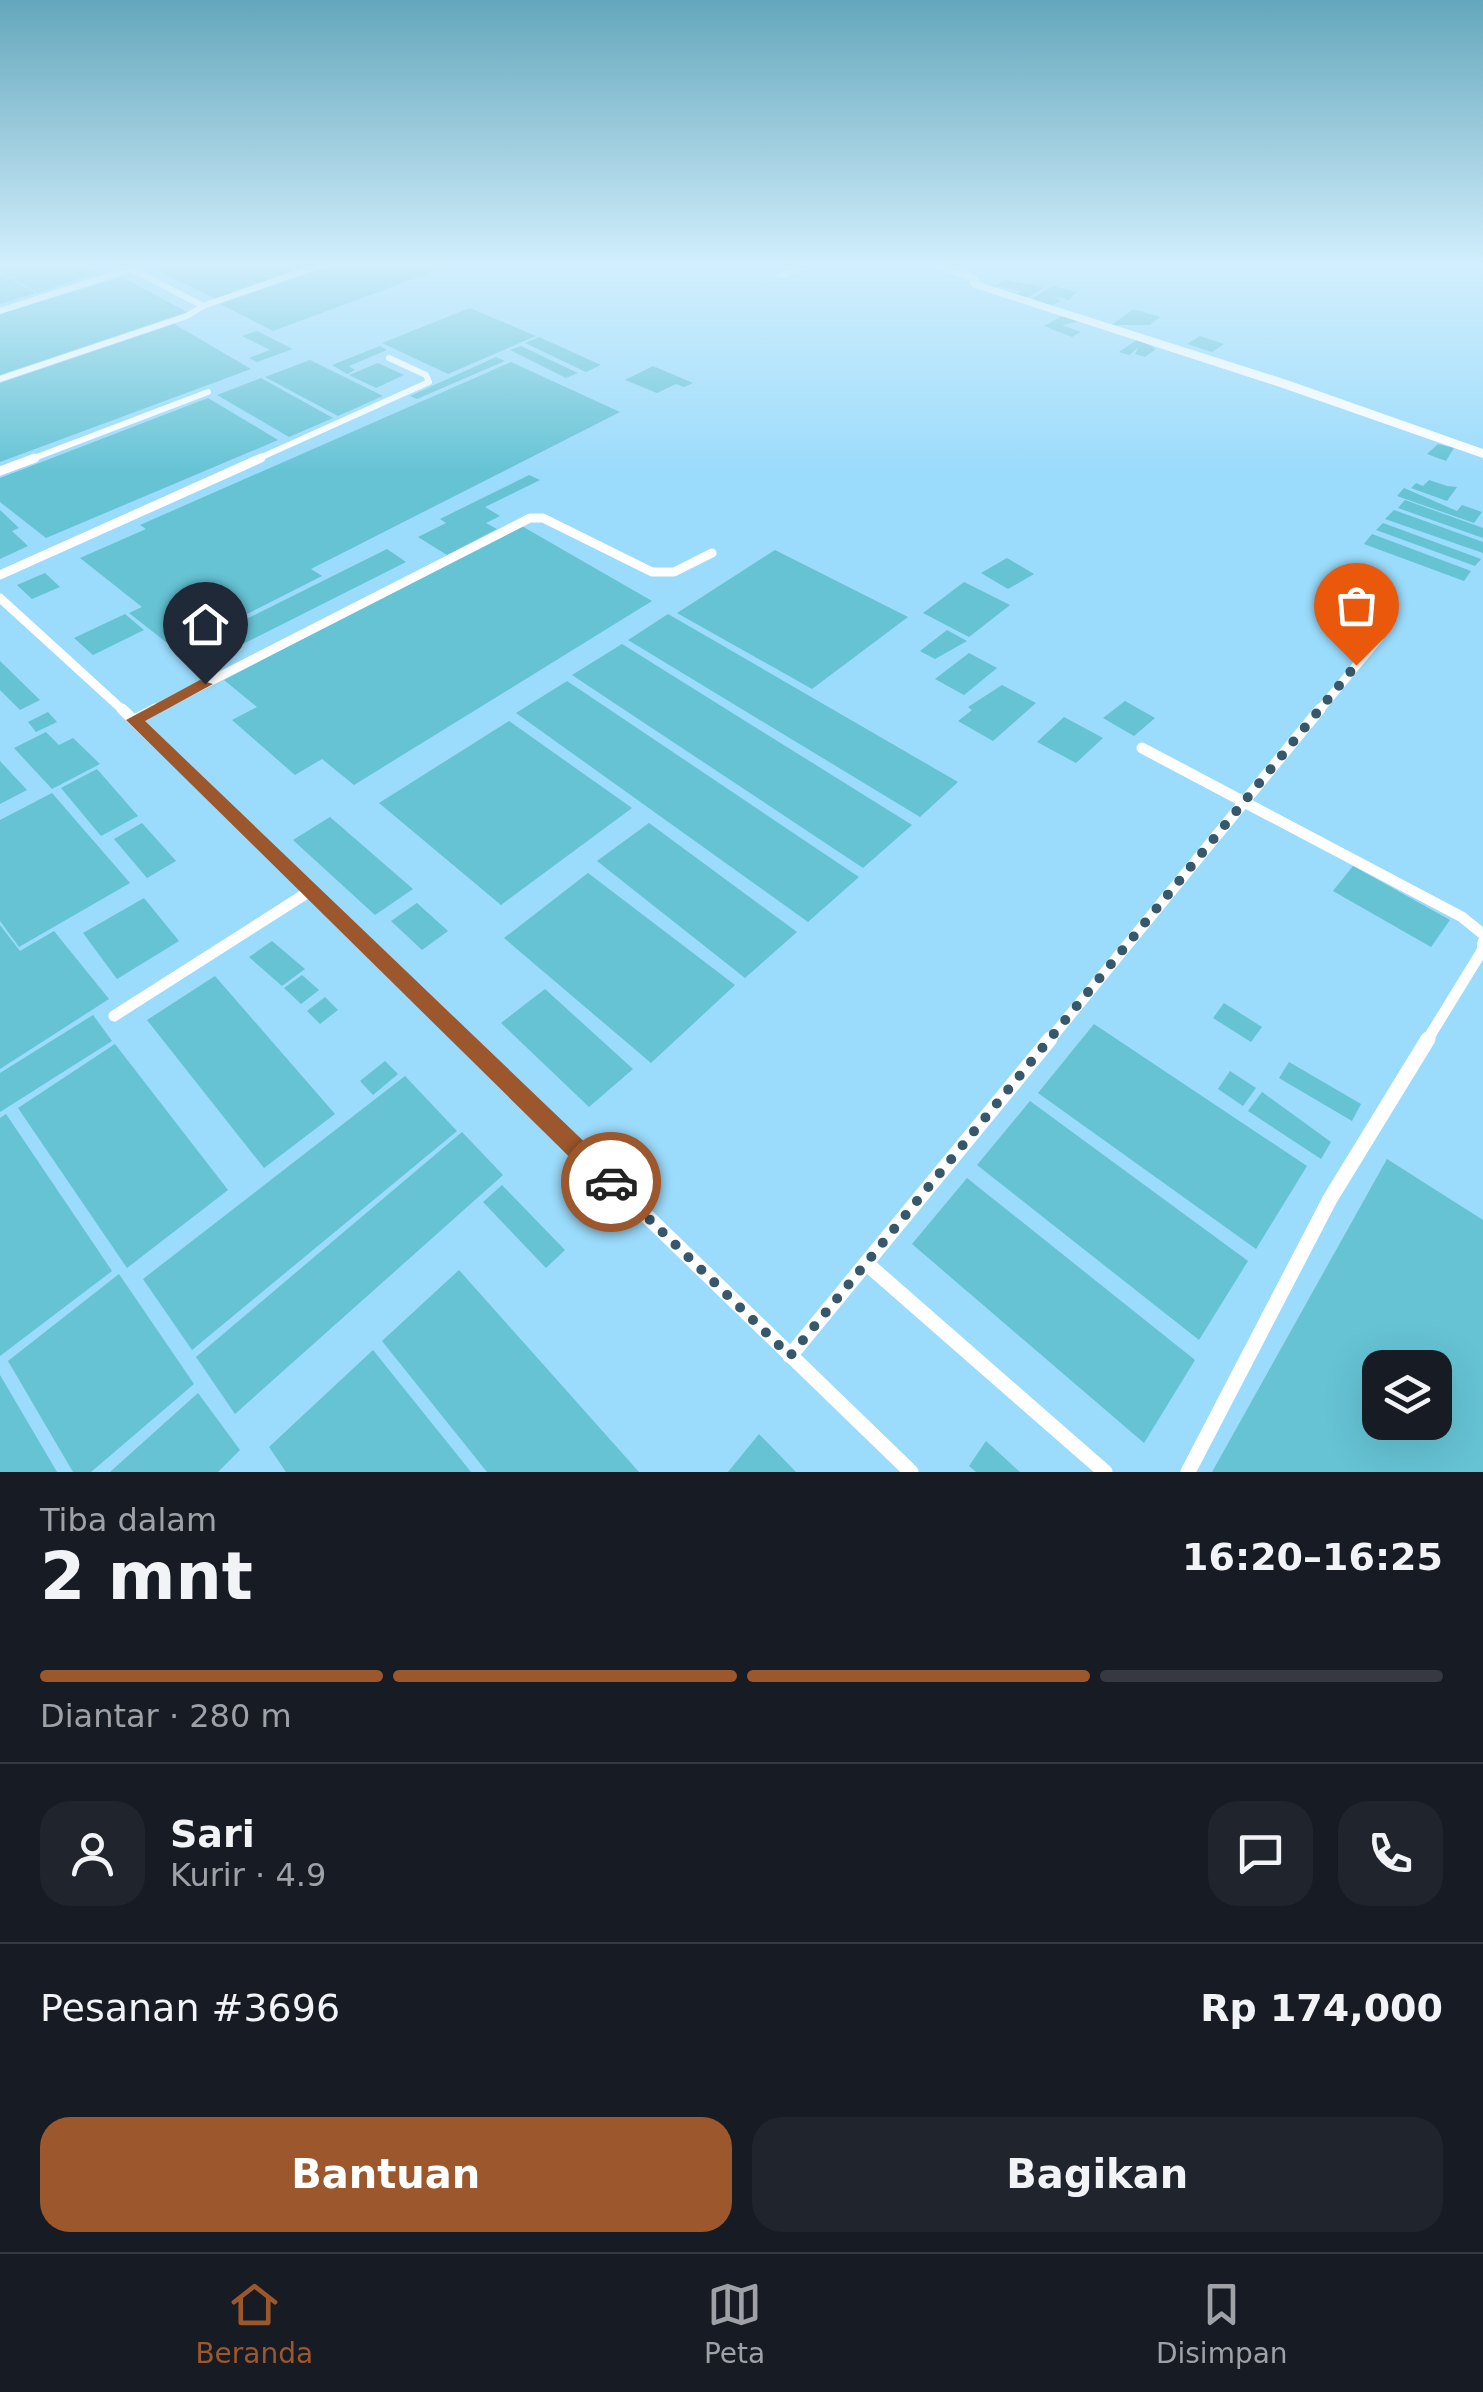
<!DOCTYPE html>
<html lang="id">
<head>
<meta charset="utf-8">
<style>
  body { margin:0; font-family:"DejaVu Sans",sans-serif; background:#20242c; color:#f1f3f6; height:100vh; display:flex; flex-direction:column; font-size:38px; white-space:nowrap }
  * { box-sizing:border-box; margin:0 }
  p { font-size:32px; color:#9ea1a6 }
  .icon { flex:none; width:55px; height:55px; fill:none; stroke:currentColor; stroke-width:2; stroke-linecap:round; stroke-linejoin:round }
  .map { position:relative; height:1472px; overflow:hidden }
  .drawer { display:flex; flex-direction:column; background:#171b24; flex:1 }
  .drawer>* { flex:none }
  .fabs { position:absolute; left:1362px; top:1350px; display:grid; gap:20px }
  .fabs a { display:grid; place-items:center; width:90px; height:90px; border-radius:20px; background:#171b24; box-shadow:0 10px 40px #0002; font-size:50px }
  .pin { position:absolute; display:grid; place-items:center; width:85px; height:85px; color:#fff; margin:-102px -42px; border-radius:50% 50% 50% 0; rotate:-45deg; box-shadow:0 0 10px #0007 }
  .pin .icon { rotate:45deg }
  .courier { position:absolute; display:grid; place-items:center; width:100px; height:100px; margin:-50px; border:8px solid #9d572c; border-radius:50%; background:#fff; color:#222; box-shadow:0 2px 12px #0007 }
  .head em { font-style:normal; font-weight:800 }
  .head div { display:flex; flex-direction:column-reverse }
  .head { display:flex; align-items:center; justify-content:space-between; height:170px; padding:0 40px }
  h1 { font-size:65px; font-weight:800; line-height:75px }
  .bar { display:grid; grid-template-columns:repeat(4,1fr); gap:15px 10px; align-content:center; height:120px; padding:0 40px }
  .bar i { height:12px; border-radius:8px; background:#363941 }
  .bar .selected { background:#9d572c }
  .bar p { grid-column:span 4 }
  .line { display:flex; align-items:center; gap:25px; padding:0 40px; border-top:2px solid #363941 }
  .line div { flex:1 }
  .round { display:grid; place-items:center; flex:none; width:105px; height:105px; border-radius:30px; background:#20242c }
  .action { display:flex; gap:20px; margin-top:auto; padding:20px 40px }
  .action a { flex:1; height:115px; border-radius:30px; background:#9d572c; color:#fff; font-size:40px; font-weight:800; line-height:115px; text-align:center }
  .action a+a { background:#20242c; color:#f1f3f6 }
  .tabs { display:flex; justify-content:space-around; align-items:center; height:140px; border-top:2px solid #363941; background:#171b24; font-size:28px; color:#9ea1a6 }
  .tabs a { display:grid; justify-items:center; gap:5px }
  .tabs .selected { color:#9d572c }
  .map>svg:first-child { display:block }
  .building { fill:#65c3d4; fill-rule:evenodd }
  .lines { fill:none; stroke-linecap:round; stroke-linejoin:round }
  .lane-far3 { stroke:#fff; stroke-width:6 }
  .lane-far2 { stroke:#fff; stroke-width:9 }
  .lane-far1 { stroke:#fff; stroke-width:11 }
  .lane { stroke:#fff; stroke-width:15 }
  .street { fill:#fff; fill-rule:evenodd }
  .route { fill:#9d572c }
  .done { stroke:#36586a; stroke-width:10; stroke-dasharray:0 18 }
</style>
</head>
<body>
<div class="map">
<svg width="1483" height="1472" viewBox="0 0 1483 1472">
  <rect width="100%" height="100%" fill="#9bdbfb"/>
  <g class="building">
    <path d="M0,266h86l11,7 -59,20 -38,-22z"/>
    <path d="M158,266h149l-91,33 -64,-31z"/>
    <path d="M330,266h116v1l-173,64 -53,-27z"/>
    <path d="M0,273l36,20 -36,11z"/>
    <path d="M122,277l65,35 -187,63v-61z"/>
    <path d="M1006,280l28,5 10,3 -18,10 -10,-4 6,-3 -28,-5z"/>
    <path d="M1053,286l24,6 -8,8 -10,-3 -3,2 5,1 -10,6 -20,-7z"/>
    <path d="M470,308l66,28 -88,38 -66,-31z"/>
    <path d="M1133,309l27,8 -10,8h-38z"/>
    <path d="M1062,316l19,5 -19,4 19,7 -9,5 -28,-11z"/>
    <path d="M174,324l77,45 -251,93v-79z"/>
    <path d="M257,331l36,18 -36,13 -8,-4 21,-8 -28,-14z"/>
    <path d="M1200,336l24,8 -12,8 -25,-8z"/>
    <path d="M539,337l62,28 -15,7 -61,-29z"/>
    <path d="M1138,339l18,10 -11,8 -10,-3 4,-7 -10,8 -10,-3z"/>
    <path d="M380,346l7,4 -38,16 6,4 -8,4 -15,-9z"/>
    <path d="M521,346l57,27 -12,5 -56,-28z"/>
    <path d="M496,357l9,4 -88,38 -7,-3z"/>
    <path d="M310,360l73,36 -45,20 -73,-39z"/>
    <path d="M511,362l109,50 -309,157 11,7 -146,74 -47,-37 13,-6 -62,-49 66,-29 -6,-4z"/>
    <path d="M378,363l26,12 -28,13 -27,-13z"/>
    <path d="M653,366l40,17 -9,4 -8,-3 -19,9 -32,-13z"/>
    <path d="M261,378l72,40 -44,19 -72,-42z"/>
    <path d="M208,398l70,42 -232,98 -46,-36v-24z"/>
    <path d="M1438,444l16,4 -8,13 -19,-7z"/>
    <path d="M529,475l11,5 -55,27 15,9 -14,7 11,6 -50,26 -29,-18 28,-14 -6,-4z"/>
    <path d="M1429,480l18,6 10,1 -10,14 -36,-13 5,-5 7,3z"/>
    <path d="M1404,488l53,23 5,-6 20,7 -8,11 -77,-27z"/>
    <path d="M1405,500l78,28v10l-85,-30z"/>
    <path d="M0,510l19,18 -7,3 16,15 -28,13z"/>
    <path d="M1394,510l89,32v11l-98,-34z"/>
    <path d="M1383,523l98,36 -6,7 -99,-36z"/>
    <path d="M520,525l132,76 -298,184 -32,-26 -27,16 -63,-55 25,-13 -33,-27z"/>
    <path d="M1372,534l99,37 -7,10 -100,-37z"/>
    <path d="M387,549l19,13 -193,97 -17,-15z"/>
    <path d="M775,550l133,67 -96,72 -135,-76z"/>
    <path d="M1007,558l27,16 -26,15 -27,-16z"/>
    <path d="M45,573l15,14 -28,12 -15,-14z"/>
    <path d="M964,582l46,23 -41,32 -46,-24z"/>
    <path d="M125,614l19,16 -51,25 -19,-17z"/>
    <path d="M668,614l290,168 -38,35 -292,-177z"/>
    <path d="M947,630l20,11 -32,18 -15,-8z"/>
    <path d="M622,644l290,181 -49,43 -291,-193z"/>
    <path d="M969,653l28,15 -33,27 -29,-16z"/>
    <path d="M0,661l40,39 -20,10 -20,-20z"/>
    <path d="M567,681l292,196 -51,45 -292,-209z"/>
    <path d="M1002,685l34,18 -43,38 -35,-20 14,-11 -4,-3z"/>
    <path d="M1125,701l30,17 -21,18 -31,-18z"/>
    <path d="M48,712l9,10 -21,10 -8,-10z"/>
    <path d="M1064,717l39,21 -27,25 -39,-21z"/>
    <path d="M509,721l123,87 -131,97 -122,-102z"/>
    <path d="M46,732l13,13 14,-7 27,26 -48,25 -38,-41z"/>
    <path d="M0,761l27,29 -27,14z"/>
    <path d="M97,769l41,47 -37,20 -40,-48z"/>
    <path d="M52,793l78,90 -111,64 -19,-26v-101z"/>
    <path d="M330,817l83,72 -38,26 -82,-75z"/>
    <path d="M142,823l34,38 -29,17 -33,-39z"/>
    <path d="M649,823l148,109 -52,46 -148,-117z"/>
    <path d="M1353,866l97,54 -19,27 -98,-56z"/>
    <path d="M588,873l147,112 -84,78 -147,-125z"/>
    <path d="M144,898l35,43 -62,38 -34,-46z"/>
    <path d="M417,903l31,28 -26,19 -31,-29z"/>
    <path d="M0,925l20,26 34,-20 55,68 -109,70z"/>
    <path d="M272,941l33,28 -23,17 -33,-29z"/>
    <path d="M302,975l17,15 -18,14 -17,-16z"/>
    <path d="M215,976l120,138 -71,54 -117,-148z"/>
    <path d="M545,989l88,80 -44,38 -88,-84z"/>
    <path d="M325,997l13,13 -18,14 -13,-13z"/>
    <path d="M1224,1003l38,24 -11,15 -38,-24z"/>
    <path d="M93,1015l19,26 -112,71v-39z"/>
    <path d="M1094,1024l213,142 -51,83 -218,-156z"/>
    <path d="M115,1044l113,146 -101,78 -109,-160z"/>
    <path d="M385,1061l13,13 -25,21 -13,-14z"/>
    <path d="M1289,1062l72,42 -9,17 -73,-43z"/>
    <path d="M1230,1071l26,17 -13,18 -25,-17z"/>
    <path d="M405,1076l52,55 -265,219 -49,-71z"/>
    <path d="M1262,1092l69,50 -10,17 -73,-48z"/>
    <path d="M1030,1101l218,160 -49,79 -222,-175z"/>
    <path d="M6,1114l106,157 -112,85v-238z"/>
    <path d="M462,1132l41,43 -268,239 -39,-57z"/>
    <path d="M1387,1159l96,61v252h-271zM1380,1368h55v54h-55z"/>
    <path d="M967,1178l228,182 -51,83 -232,-199z"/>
    <path d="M502,1185l63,65 -19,18 -63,-66z"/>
    <path d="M459,1270l180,202h-152l-105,-131z"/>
    <path d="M119,1274l75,110 -103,88h-18l-65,-111z"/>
    <path d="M373,1350l98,122h-185l-17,-25z"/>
    <path d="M0,1375l57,97h-57z"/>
    <path d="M198,1393l42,57 -22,22h-108z"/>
    <path d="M759,1434l37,38h-68z"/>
    <path d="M986,1441l34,31h-44l-7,-6z"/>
  </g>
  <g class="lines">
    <g class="lane-far3">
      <path d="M203,306l114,-40"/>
      <path d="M0,311l134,-43"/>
      <path d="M0,379l187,-63 16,-10 -77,-40"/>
      <path d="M29,460l179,-68"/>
      <path d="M255,460l174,-78 -3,-7 -37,-17"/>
    </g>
    <g class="lane-far2">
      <path d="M0,471l35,-13"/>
      <path d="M0,575l261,-117"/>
      <path d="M0,598l125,114"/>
      <path d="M150,712l380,-194h13l109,54h22l38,-19"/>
      <path d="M1318,712l61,-74"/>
    </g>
    <g class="lane-far1">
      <path d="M122,709l344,333"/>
      <path d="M134,720l21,-11"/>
      <path d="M1142,748l320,169 21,17"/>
      <path d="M114,1016l196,-125"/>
      <path d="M1048,1042l272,-333"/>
      <path d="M1426,1042l56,-91 1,-9"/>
    </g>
    <g class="lane">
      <path d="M464,1039l447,433"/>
      <path d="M866,1263l239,209"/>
      <path d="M790,1356l260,-317"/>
      <path d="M1188,1472l142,-273 98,-160"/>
    </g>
    <g class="street">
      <path d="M793,266h15l-23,12 -10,-2z"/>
      <path d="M932,266h18l27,10 4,7 306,97 196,69v9l-206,-72 -305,-99 -4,-7z"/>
    </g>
  </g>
  <linearGradient id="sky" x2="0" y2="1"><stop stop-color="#64a7bc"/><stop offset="0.56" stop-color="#d2effd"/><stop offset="1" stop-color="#d2effd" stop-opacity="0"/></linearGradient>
  <rect width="1483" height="473" fill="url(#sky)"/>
  <path class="route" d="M200,680l13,4 -68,37 474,454 4,7 -4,8 -8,3 -8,-3 -477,-470z"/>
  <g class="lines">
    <path class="done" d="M611,1182l179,174 566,-691"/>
  </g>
</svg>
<div class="fabs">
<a><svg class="icon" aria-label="layers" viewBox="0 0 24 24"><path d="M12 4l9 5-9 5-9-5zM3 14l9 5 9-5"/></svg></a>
</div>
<div class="pin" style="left:1356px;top:665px;background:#ea580c"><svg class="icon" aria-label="bag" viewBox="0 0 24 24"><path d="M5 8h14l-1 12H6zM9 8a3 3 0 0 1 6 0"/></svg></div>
<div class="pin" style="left:205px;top:684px;background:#1f2937"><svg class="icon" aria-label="home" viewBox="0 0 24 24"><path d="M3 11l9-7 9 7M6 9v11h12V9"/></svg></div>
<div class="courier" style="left:611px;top:1182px"><svg class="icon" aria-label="car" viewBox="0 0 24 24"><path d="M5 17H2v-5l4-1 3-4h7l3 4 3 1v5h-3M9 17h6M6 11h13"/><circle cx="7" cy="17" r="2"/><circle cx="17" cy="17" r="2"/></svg></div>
</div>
<section class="drawer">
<div class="head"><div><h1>2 mnt</h1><p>Tiba dalam</p></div><em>16:20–16:25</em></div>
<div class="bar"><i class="selected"></i><i class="selected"></i><i class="selected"></i><i></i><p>Diantar · 280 m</p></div>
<div class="line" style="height:180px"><a class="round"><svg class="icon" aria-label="person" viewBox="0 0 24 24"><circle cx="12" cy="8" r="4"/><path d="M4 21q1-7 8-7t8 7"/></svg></a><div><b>Sari</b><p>Kurir · 4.9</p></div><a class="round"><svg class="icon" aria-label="chat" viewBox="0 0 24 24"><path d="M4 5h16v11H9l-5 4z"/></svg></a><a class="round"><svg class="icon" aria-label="phone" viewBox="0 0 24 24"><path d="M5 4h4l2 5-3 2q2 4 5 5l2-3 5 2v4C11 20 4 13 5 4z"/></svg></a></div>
<div class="line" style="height:130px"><div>Pesanan #3696</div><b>Rp 174,000</b></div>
<div class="action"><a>Bantuan</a><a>Bagikan</a></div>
</section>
<nav class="tabs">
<a class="selected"><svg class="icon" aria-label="home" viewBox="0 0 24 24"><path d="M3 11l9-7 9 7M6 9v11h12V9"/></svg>Beranda</a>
<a><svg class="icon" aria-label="map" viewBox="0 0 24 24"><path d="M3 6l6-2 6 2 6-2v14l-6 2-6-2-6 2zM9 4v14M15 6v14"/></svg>Peta</a>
<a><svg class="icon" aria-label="saved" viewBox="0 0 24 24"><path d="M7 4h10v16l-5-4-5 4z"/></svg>Disimpan</a>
</nav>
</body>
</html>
